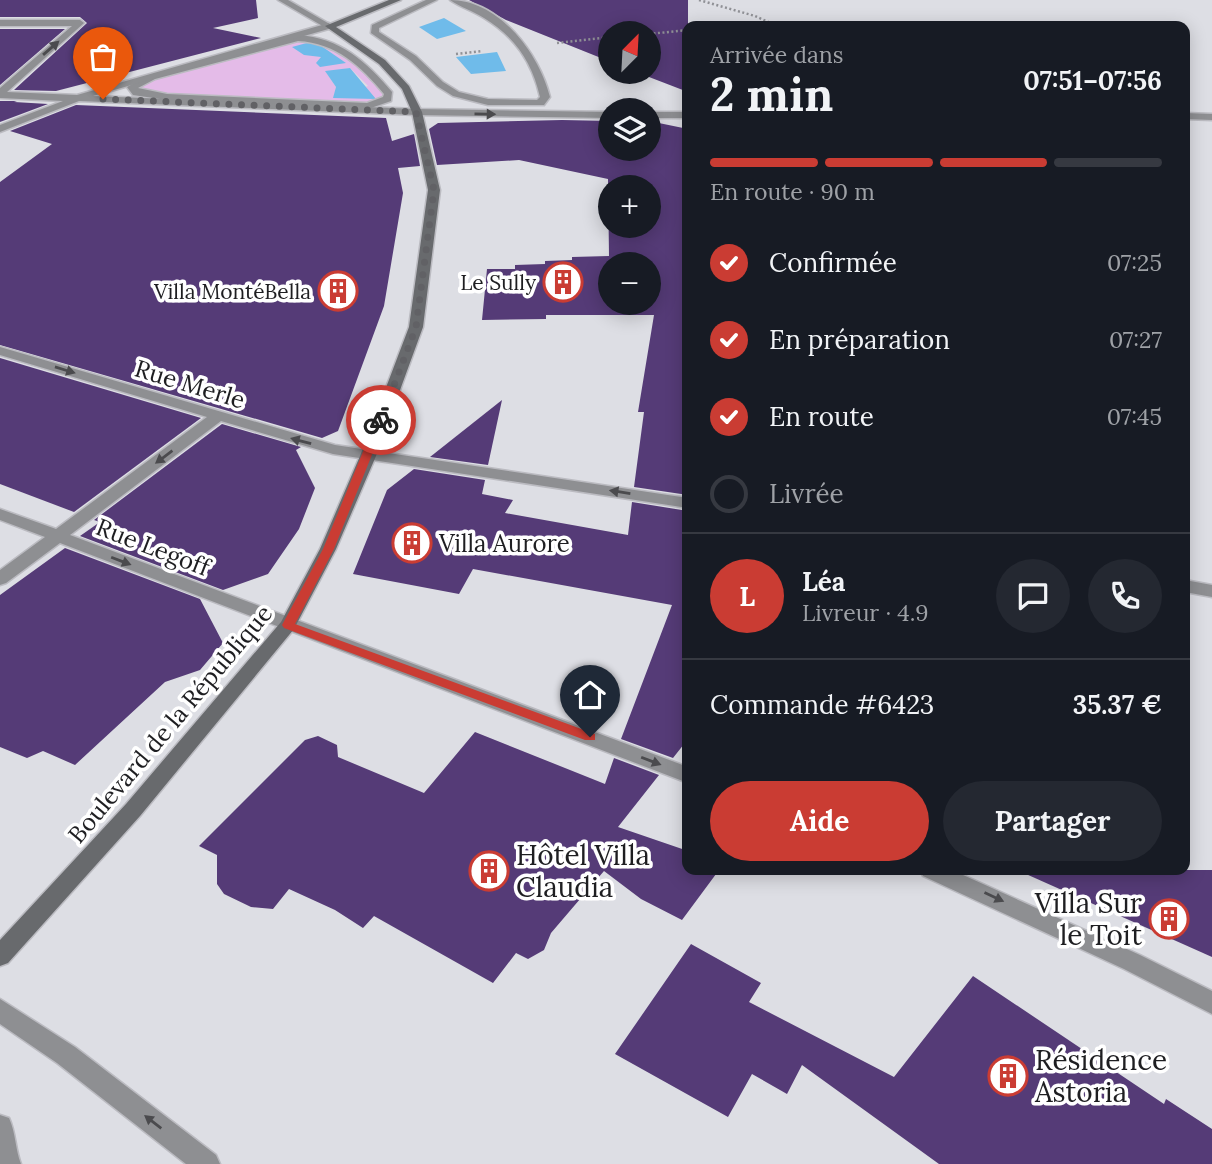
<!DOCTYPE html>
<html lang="fr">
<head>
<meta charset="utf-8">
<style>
  body { margin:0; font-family:Lora,serif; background:#242831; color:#f1f3f6; height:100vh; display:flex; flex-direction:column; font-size:26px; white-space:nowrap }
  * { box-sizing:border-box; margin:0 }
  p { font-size:23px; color:#9ea1a6 }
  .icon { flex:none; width:38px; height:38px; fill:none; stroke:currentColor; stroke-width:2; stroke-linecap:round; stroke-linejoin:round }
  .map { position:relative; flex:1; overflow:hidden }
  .drawer { position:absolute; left:682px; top:21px; width:508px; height:854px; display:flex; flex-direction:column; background:#171b24; border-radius:14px; box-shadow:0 4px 18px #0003 }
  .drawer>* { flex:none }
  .needle { width:46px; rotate:24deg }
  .tools { position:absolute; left:598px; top:21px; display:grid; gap:14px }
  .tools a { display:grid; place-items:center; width:63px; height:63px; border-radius:50%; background:#171b24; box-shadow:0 4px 18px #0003; font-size:35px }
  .pin { position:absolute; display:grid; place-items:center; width:60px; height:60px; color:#fff; margin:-72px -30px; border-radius:50% 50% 50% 0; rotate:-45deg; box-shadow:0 0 7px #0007 }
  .pin .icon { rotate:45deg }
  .courier { position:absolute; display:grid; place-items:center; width:70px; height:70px; margin:-35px; border:5px solid #ca3c33; border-radius:50%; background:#fff; color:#222; box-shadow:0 2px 9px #0007 }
  .summary em { font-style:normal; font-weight:700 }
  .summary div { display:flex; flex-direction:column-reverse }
  .summary { display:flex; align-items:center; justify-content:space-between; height:119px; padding:0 28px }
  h1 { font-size:46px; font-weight:700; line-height:52px }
  .bar { display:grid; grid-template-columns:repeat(4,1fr); gap:10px 7px; align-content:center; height:84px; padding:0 28px }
  .bar i { height:9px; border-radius:5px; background:#363941 }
  .bar .current { background:#ca3c33 }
  .bar p { grid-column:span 4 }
  .line { display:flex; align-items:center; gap:18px; padding:0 28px; border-top:2px solid #363941 }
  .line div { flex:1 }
  .round { display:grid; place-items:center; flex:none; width:74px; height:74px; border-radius:37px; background:#242831 }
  ol { padding:0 28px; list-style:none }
  li { display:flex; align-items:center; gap:21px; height:77px }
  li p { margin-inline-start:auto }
  li .icon { padding:7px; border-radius:50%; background:#ca3c33; color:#fff; stroke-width:4 }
  li:last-child { color:#9ea1a6 }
  li i { width:38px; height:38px; border:4px solid #363941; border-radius:50% }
  .cta { display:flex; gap:14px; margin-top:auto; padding:14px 28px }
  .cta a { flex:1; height:80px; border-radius:42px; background:#ca3c33; color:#fff; font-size:28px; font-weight:700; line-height:80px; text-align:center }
  .cta a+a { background:#242831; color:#f1f3f6 }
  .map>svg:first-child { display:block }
  .green { fill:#e4bbe8; fill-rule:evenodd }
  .water { fill:#6fbbea }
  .building { fill:#553b77; fill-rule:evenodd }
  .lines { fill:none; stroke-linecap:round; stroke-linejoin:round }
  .pedestrian-casing { stroke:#bbbbc1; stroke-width:3 }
  .minor-casing { stroke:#bbbbc1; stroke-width:3 }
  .tertiary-casing { stroke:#bbbbc1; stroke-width:3 }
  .secondary-casing { stroke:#bbbbc1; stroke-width:3 }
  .path { stroke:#909196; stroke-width:2.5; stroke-dasharray:2 2.5; stroke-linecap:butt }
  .pedestrian { fill:#8e8f92; fill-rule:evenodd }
  .minor { fill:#8e8f92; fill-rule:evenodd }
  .tertiary { fill:#8e8f92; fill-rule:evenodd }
  .secondary { fill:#686a6d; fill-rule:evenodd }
  .oneway { fill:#4b4b4e }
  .route { fill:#ca3c33 }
  .done { stroke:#616165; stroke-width:7; stroke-dasharray:0 12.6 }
  .labels { text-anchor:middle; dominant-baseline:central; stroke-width:7; stroke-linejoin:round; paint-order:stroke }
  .far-poi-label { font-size:21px; fill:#1e1e21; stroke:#fff; text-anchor:end }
  .street-label { font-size:24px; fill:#1e1e21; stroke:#fff }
  .poi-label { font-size:24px; fill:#1e1e21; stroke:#fff; text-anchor:start }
  .near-poi-label { font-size:28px; fill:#1e1e21; stroke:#fff; text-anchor:start }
</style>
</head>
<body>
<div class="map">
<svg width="1212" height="1164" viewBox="0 0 1212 1164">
  <rect width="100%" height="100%" fill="#dddee4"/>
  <path class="green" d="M298,38c40,-1 68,26 91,56l-12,11 -241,-12 4,-12zM350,68l18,18 -34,11 2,-10 -10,-15z"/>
  <g class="water">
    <path d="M444,18l22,13 -29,8 -18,-12z"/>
    <path d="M314,41l32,22 -26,4 -4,-4 5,-6 -17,-2 -12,-8z"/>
    <path d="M497,52l9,19 -35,3 -15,-17z"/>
    <path d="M350,68l26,31 -43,-1 3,-11 -11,-16z"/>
  </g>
  <g class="building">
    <path d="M0,0h256l2,18 -45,10 48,10 -205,53 -42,-1 73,-67 -7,-6h-80z"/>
    <path d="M469,0h219v92l-52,-20h13v-39h-38v29l-105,-42z"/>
    <path d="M0,29h65l-65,56z"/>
    <path d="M0,101h17l-3,1 34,2 -48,18z"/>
    <path d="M76,105l310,13 6,23 22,-7 6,32 -22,2 5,25 -19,113 -46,125 -16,7 -322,-93v-163l52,-38 -42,-13z"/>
    <path d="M562,120l49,1v28h38v-28l39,8v366l-54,-8 10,-75h-6l16,-97h-108v4l-64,1 5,-51h28v-4l30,-1v-3l27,-1v-3l37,-1 -1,-77 -89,-19 -82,5 -8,-36 9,-6zM611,187h38v39h-38zM611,264h38v39h-38z"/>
    <path d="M0,358l201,60 -127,94 -74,-28z"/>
    <path d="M502,400l-14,65 -58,-8z"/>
    <path d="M222,424l79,23 -5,3 19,38 -16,41 -31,45 -45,16 -143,-54 20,-14 -6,-2z"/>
    <path d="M414,469l71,11 -3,14 31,6 -8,13 123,22 4,-33 56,9v228l-15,19 -52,-19 51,-134 -199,-36 -14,25 -106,-20 34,-84z"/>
    <path d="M65,548l135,51 23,44 -23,27 -35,12 -90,83 -32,-14 -16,7 -27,-11v-152z"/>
    <path d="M475,732l130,52 9,-26 45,17 -41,52 70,24v19h31l-37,50 -41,-21 -37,-28 -53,62 -7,17 -16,9 -12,-6 -23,30 -119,-67 -11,12 -28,-18 -46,-21 -16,20 -22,-2 -27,-13 -7,-10v-29l-18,-9 106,-106 13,-4 19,9 1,12 86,36z"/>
    <path d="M1017,870h195v87z"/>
    <path d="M691,944l70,39 -12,19 145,75 79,-101 191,128 2,-5 46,30v35h-273l-137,-99 -15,29 -35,-20 -24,43 -113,-63z"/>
  </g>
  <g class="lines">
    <g class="pedestrian-casing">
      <g id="pedestrian">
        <path d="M426,0h11l-58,28v4l37,24 27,26 16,10 29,7 49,1 3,-3c-8,-35 -25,-60 -56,-79 -11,-7 -24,-11 -34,-18 49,0 89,53 100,97l-6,8h-56l-35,-9 -16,-10 -27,-26 -39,-27 1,-8z"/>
        <path d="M298,35c42,3 68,26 94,57l-1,9 -23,8 -201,-9 -34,-5 -6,-8 22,-12zM298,41c38,2 63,25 86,53l-1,3 -16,6 -200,-9 -29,-6 17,-9z"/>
      </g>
    </g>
    <g class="minor-casing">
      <g id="minor">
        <path d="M0,20h80l4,3 -77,69 70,3 252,-72 3,5 -239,68 324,13 194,3v6l-194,-3 -338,-14 -79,31v-7l63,-24 -63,-3v-10l72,-62h-72z"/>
        <rect x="649" y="112" width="39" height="6"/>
        <path d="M1185,113l27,1v6l-27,-1z"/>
        <path d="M0,347l335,98 353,53v10l-355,-54 -112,-33 -151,114 618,232v16l-628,-240 -54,40 -6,2v-15l45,-33 -45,-17v-11l56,20 151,-112 -207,-62z"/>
        <path d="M1185,580l27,5v12l-27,-5z"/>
        <path d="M920,870h32l188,85 72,36v23l-88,-45 -201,-93z"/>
        <path d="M0,999l75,48 141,108 4,9h-34l-129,-101 -57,-39z"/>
        <path d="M0,1115l9,3c7,15 6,31 12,46h-21z"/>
      </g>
    </g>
    <g class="tertiary-casing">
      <path id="tertiary" d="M278,0h10l45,26 -7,2z"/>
    </g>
    <g class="secondary-casing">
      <path id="secondary" d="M389,0h12l-65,27 49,33 24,26 13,26 18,78 -17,137 -47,129 -40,93 -42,80 -154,187 -132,147 -8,3v-26l126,-136 155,-182 39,-73 40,-93 49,-129 19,-137 -16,-78 -10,-23 -23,-25 -54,-38z"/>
    </g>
    <g class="path">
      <path d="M699,0l56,16 22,10"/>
      <path d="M721,26l44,-4"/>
      <path d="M649,34l39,-4"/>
      <path d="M557,43l54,-6"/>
      <path d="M456,54l26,-3"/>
    </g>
    <use href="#pedestrian" class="pedestrian"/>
    <use href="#minor" class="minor"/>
    <use href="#tertiary" class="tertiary"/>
    <use href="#secondary" class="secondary"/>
  </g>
  <defs><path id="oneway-solid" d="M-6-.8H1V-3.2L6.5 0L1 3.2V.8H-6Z" transform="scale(1.75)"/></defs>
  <g class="oneway">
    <use href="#oneway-solid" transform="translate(51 48) rotate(-41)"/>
    <use href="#oneway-solid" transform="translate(485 114) rotate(1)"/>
    <use href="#oneway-solid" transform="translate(65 370) rotate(17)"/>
    <use href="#oneway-solid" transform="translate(301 441) rotate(-165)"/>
    <use href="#oneway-solid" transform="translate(164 457) rotate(143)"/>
    <use href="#oneway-solid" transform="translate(620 492) rotate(-171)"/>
    <use href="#oneway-solid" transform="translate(121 561) rotate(21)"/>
    <use href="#oneway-solid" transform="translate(651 761) rotate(21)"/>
    <use href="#oneway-solid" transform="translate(994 897) rotate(25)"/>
    <use href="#oneway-solid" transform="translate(153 1122) rotate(-142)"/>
  </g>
  <path class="route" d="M381,417l5,3 -52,129 -39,75 300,110v6h-10l-301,-112 -2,-3 41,-76 53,-129z"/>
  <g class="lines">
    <path class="done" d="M103,99l313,13 18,78 -18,137 -35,93"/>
  </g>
  <defs>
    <g id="building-ring" transform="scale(2.0125)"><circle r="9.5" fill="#fff" stroke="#ca3c33" stroke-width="1.5"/><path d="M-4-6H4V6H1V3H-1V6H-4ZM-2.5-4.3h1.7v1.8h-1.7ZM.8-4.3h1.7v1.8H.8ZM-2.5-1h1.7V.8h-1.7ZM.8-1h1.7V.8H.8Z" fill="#ca3c33"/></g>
  </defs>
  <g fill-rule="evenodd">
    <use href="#building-ring" x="563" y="282"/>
    <use href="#building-ring" x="338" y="291"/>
    <use href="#building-ring" x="412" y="543"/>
    <use href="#building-ring" x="489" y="871"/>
    <use href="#building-ring" x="1169" y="919"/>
    <use href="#building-ring" x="1008" y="1076"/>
  </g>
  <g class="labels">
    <g class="far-poi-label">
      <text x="536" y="282">Le Sully</text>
      <text x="311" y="291">Villa MontéBella</text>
    </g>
    <g class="street-label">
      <text transform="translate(190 384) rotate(17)">Rue Merle</text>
      <text transform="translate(153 547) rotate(21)">Rue Legoff</text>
      <text transform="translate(170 724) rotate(-50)">Boulevard de la République</text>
    </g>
    <g class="poi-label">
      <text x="439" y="543">Villa Aurore</text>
    </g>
    <g class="near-poi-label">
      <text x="516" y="855">Hôtel Villa<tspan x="516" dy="32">Claudia</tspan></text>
      <text x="1142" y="903" text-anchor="end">Villa Sur<tspan x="1142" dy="32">le Toit</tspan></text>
      <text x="1035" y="1060">Résidence<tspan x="1035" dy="32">Astoria</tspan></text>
    </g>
  </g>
</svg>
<div class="tools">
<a><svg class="needle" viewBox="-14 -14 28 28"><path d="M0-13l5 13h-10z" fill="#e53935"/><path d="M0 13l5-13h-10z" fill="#9ea1a6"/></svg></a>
<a><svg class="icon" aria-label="layers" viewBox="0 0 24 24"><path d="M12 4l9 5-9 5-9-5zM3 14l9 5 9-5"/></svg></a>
<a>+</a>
<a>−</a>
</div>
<div class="pin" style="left:103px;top:99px;background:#ea580c"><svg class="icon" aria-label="bag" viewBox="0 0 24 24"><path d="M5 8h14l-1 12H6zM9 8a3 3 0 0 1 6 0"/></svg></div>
<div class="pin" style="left:590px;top:737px;background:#1f2937"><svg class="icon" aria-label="home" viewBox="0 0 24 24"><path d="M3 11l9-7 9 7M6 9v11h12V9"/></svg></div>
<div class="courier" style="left:381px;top:420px"><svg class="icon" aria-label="bike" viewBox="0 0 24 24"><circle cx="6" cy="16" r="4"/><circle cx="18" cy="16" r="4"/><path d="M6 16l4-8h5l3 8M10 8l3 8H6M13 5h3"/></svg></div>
<section class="drawer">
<div class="summary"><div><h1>2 min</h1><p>Arrivée dans</p></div><em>07:51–07:56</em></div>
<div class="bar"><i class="current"></i><i class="current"></i><i class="current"></i><i></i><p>En route · 90 m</p></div>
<ol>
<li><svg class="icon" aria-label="check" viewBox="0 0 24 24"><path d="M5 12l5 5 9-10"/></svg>Confirmée<p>07:25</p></li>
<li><svg class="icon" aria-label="check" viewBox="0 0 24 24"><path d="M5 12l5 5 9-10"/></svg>En préparation<p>07:27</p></li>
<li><svg class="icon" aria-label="check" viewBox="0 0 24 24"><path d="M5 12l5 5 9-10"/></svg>En route<p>07:45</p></li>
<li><i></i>Livrée</li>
</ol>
<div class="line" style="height:126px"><b class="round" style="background:#ca3c33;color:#fff">L</b><div><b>Léa</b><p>Livreur · 4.9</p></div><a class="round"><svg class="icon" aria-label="chat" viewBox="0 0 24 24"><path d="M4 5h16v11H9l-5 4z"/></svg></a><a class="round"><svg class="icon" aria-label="phone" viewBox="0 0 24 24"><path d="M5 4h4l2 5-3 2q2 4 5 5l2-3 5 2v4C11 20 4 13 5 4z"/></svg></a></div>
<div class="line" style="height:91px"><div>Commande #6423</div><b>35.37 €</b></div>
<div class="cta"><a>Aide</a><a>Partager</a></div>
</section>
</div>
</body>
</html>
